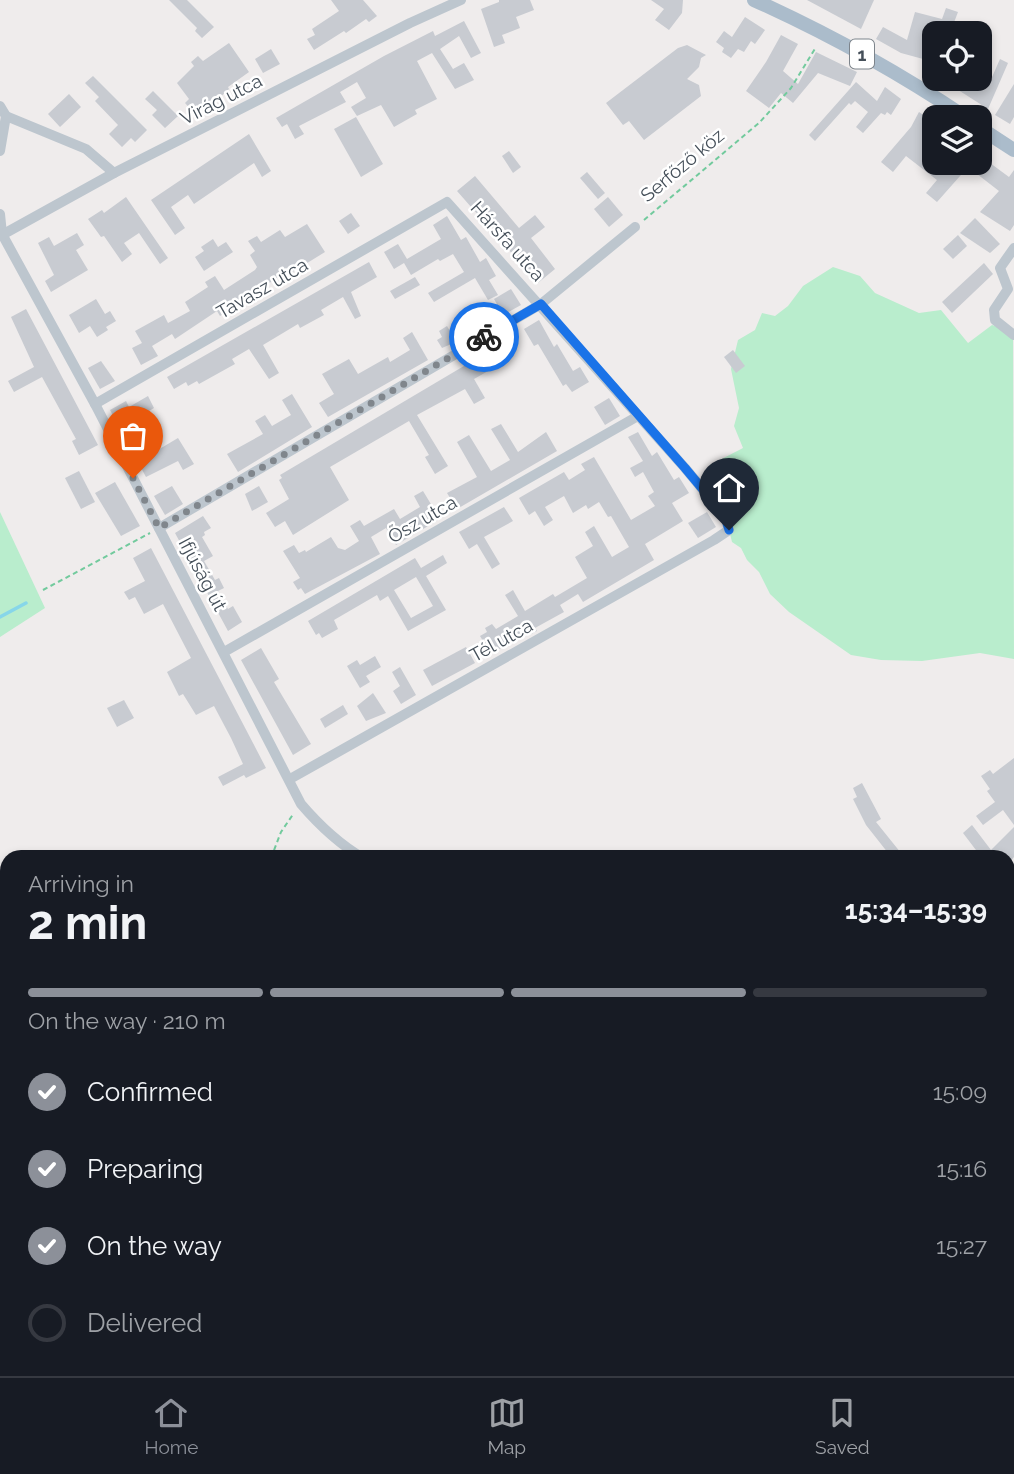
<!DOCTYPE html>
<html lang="en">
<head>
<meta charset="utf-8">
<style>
  body { margin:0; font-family:Raleway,sans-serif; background:#242831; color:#f1f3f6; height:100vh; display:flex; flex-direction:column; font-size:26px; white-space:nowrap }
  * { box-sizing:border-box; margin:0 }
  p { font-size:23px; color:#9ea1a6 }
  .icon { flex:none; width:38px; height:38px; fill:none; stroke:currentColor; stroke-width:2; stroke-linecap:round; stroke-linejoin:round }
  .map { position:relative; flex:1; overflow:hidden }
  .drawer { position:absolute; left:0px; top:850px; width:1015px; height:527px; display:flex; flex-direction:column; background:#171b24; border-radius:21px 21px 0 0; box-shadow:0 4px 10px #0003 }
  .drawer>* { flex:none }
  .fabs { position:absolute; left:922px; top:21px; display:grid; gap:14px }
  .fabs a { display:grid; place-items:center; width:70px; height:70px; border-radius:14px; background:#171b24; box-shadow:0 4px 10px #0003; font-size:35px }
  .pin { position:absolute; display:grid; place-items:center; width:60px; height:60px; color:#fff; margin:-72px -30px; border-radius:50% 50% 50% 0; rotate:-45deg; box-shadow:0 0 7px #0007 }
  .pin .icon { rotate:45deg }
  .courier { position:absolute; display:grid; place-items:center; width:70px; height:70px; margin:-35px; border:5px solid #1a73e8; border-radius:50%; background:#fff; color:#222; box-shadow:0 2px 9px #0007 }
  .overview em { font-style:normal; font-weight:700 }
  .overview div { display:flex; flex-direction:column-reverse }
  .overview { display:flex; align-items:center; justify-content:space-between; height:119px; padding:0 28px }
  h1 { font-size:46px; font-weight:700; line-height:52px }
  .bar { display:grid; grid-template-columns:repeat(4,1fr); gap:10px 7px; align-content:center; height:84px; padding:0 28px }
  .bar i { height:9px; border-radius:5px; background:#363941 }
  .bar .selected { background:#8c9099 }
  .bar p { grid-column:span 4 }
  ol { padding:0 28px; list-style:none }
  li { display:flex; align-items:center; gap:21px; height:77px }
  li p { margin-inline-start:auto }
  li .icon { padding:7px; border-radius:50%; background:#8c9099; color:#fff; stroke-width:4 }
  li:last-child { color:#9ea1a6 }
  li i { width:38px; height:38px; border:4px solid #363941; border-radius:50% }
  .tabs { display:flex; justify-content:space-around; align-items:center; height:98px; border-top:2px solid #363941; background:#171b24; font-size:19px; color:#9ea1a6 }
  .tabs a { display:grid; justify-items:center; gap:4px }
  .tabs .selected { color:#8c9099 }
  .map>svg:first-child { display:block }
  .green { fill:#b9edcd }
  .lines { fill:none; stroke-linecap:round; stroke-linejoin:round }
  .stream { stroke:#87d6e9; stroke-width:3.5 }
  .building { fill:#c8cbd1; fill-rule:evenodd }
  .path { stroke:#72ca9d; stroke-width:2; stroke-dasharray:5 3.5; stroke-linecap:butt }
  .minor { stroke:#bdc6ce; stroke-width:10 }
  .major { stroke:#abbccb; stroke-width:14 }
  .done { stroke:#80868c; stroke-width:7; stroke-dasharray:0 12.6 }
  .route { stroke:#1a73e8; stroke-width:9 }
  .labels { text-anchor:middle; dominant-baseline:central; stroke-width:5; stroke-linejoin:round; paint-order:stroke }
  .shield { fill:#fff; stroke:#7d848b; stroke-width:2 }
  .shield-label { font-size:18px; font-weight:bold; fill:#454f59 }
  .street-label { font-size:19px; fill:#454f59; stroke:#fff }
</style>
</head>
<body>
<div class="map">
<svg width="1014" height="1376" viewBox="0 0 1014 1376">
  <rect width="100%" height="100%" fill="#efecec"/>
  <g class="green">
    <path d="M833,267l27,9 15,17 44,20 22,-3 27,33 24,-18 21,7 1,327 -34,-6 -58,8 -41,-1 -30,-5 -62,-43 -19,-18 -11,-22 -12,-12 -6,-12 -9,-6 -9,-37c-17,-8 -15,-23 -13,-40l33,-17 -9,-22 5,-18 -8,-39 7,-29 17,-10 7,-17 13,3 13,-10 15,-20z"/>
    <path d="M0,512l45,96 -45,29z"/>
  </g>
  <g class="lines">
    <path class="stream" d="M0,617l26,-14"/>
  </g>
  <g class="building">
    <path d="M169,0h18l27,27 -12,11 -7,-7 2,-3z"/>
    <path d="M331,0h32l14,16 -8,6 -3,-3 -20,14 -2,-2 -30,19 -7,-11 8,-4 -3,-6 27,-18z"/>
    <path d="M499,0h31l4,10 -18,7 4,11 -18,7 3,8 -11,4 -13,-38 18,-7z"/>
    <path d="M651,0h32l-1,13 -13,17 -14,-10 9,-11z"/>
    <path d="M807,0h67l-13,29z"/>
    <path d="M946,8l12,4 -8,21h-16v29l-33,-9 -25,-14 7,-12 24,13 8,-28 27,7z"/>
    <path d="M745,17l20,13 -10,14 -4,-3 -7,11 -6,-3 -7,9 -9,-6 2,-4 -8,-6 8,-11 8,6z"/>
    <path d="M464,21l17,32 -10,5 -12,-22 -19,13 13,20 11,-6 10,17 -19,9 -23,-36 -15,8 20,38 -22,11 2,4 -23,13 -13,-22 -24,11 -6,-9 15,-9 -9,-16 -17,10 6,10 -47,24 5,8 -9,5 -8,-15 -5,3 -6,-9 108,-62 49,-25 2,5z"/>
    <path d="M781,35l17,9 -15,27 15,13 18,-32 41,20 -7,14 -32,-13 -25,30 -12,-10 -12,15 -23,-17 20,-29z"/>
    <path d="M229,43l20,29 -21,15 1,2 -14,13 -3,-3 -16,16 -11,-12 4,-4 -12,-16 17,-17 -3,-4 7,-6 5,5z"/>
    <path d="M687,45l19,10 -5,3 -2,9 -12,12 12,6 2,11 -57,44 -15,-19 -6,4 -17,-22 72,-55z"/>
    <path d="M271,49l9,15 -17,9 -8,-14z"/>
    <path d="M1000,59l8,4 -20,46 -47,-30h40l8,5z"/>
    <path d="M93,76l54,54 -12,12 -4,-4 -9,9 -13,-13 9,-9 -23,-24 4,-4 -14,-14z"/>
    <path d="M856,82l21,19 8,-14 16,12 -10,16 -4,-3 -2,3 -4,-2 -18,20 -7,-6 12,-15 -13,-11 -4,4 -2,-2 -34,38 -6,-6z"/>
    <path d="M1014,84v33l-4,7 -15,-9z"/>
    <path d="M153,91l25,25 -13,12 -13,-13 5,-5 -12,-11z"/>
    <path d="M69,94l12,13 -21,20 -12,-13z"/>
    <path d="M919,112l15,10v29l-9,12h7l11,9 9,-9h38l19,14 5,-7v55l-4,6 -30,-19 19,-21 -31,-24 -31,35 -11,-9 11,-13 -31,-24 -13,16 -12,-10 30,-35z"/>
    <path d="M356,117l27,47 -22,13 -27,-48z"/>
    <path d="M249,134l22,37 -9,6 -8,-14 -60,41 -6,-9 -17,12 14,21 -10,7 -24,-35z"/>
    <path d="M509,151l12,16 -8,6 -11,-17z"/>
    <path d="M587,172l18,21 -7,6 -18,-21z"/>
    <path d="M475,176l44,52 16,-13 10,12 -14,11 24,31 -17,14 -81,-92z"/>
    <path d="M126,197l42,61 -8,6 -21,-31 -15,10 8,11 -10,8 -18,-26 -3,1 -13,-18 14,-9 2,3z"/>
    <path d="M608,197l15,18 -14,12 -15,-18z"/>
    <path d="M351,213l9,13 -12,8 -9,-13z"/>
    <path d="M447,216l14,24 5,-3 14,25 6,-4 10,18 -7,4 9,15 -10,5 -13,-22 -41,24 -6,-9 36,-21 -11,-18 -13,7 -2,-2 -27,16 -7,-12 -10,6 -10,-17 14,-8 9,15 34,-20 -8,-14z"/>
    <path d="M975,218l25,26 -10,9 -30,-20z"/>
    <path d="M307,224l18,28 -34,21 -2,-3 -69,46 -3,-5 -42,28 -3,-5 -20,12 6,10 -17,9 -9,-17 10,-5 -7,-12 29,-16 4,8 22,-12 -5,-9 23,-15 -3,-5 10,-6 9,14 31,-20 2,-3 -7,-12 5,-4 -7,-10 9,-5 4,6 19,-12 5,7z"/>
    <path d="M77,233l7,12 -8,5 12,20 -37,22 -6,-11 9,-6 -16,-32 11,-6 5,9z"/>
    <path d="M958,235l9,11 -14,13 -10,-10z"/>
    <path d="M213,239l5,8 8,-5 7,10 -29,19 -9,-14 9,-6 -3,-4z"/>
    <path d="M369,262l8,15 -26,15 10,24 -6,3 -12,-22 -22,13 3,5 -24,13 -2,-4 -35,21 16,28 -10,6 -20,-30 -17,10 3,5 -36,20 -2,-3 -9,5 -2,-4 -12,7 -7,-12z"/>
    <path d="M984,263l9,11 -41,39 -10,-11z"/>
    <path d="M415,277l5,8 -25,14 -5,-8z"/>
    <path d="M511,289l10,16 -18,10 -9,-16z"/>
    <path d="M96,299l9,15 5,-3 6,10 -10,6 2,3 -11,7 -7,-11 -11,7 -10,-18z"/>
    <path d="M26,309l72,136 -19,10 -7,-14 4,-2 -34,-62 -28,15 -6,-11 26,-14 -23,-50z"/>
    <path d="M539,320l15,27 3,-3 16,27 7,-4 9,15 -17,10 -6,-8 -3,2 -25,-42 -4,2 -10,-17z"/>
    <path d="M447,326l9,16 -14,6 -5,-8 5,-3 -3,-6z"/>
    <path d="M412,332l16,28 -100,57 -9,-14 15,-9 -12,-20 27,-15 9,15 30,-17 2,5 20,-12 -7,-12z"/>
    <path d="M496,347l8,15 -30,17 11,19 -11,6 -9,-15 -48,26 31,51 -13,8 -10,-17 4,-2 -20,-34 -79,46 19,33 -56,35 -8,-14 -10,6 -9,-14 23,-14 -10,-19 3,-2 -2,-3z"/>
    <path d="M733,350l12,16 -9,7 -12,-16z"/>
    <path d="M101,361l14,20 -15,8 -12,-21z"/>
    <path d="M292,394l20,33 -74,45 -11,-18 36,-20 -8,-13 10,-6 7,11 19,-11 -9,-15z"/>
    <path d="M148,396l6,12 -22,13 19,33 27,-16 16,26 -11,6 -5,-9 -32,16 -36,-67 16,-9 3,6z"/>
    <path d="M609,398l11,18 -15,9 -11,-18z"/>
    <path d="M501,424l17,28 28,-20 11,19 -100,58 -10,-16 30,-16 -20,-35 12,-7 22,36 19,-11 -19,-31z"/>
    <path d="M638,432l14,24 5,-4 17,28 5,-3 10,16 -17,10 11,18 -38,23 9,16 -71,42 -5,-8 -18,11 4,7 -29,16 2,3 -8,4 -1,-3 -37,22 -11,-18 7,-4 -2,-4 7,-4 4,5 22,-13 -13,-21 8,-5 12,21 28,-17 2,3 32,-19 -12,-21 18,-11 -8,-14 9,-6 18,31 17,-10 -18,-31 -3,1 -9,-15 -11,7 -2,-4 -13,8 -9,-17 -19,11 8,13 -9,6 -9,-15 -6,4 -10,-17 45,-26 5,8 16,-10 -4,-6 13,-7 37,63 24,-14 -7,-10 6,-4 -11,-20 -8,5 -5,-9 13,-7 -15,-24z"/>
    <path d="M79,471l16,31 -14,7 -16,-31z"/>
    <path d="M115,482l25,44 -19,10 -26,-43z"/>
    <path d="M172,486l11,18 -18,11 -11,-19z"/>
    <path d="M259,486l9,16 -16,9 -7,-17z"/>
    <path d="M423,491l17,28 -44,26 -10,-17 -15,9 9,17 -75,40 -4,-6 -3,2 -5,-8 7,-4 -17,-27 11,-6 5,8 6,-3 1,2 25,-15 7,11 7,2 14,-9 -9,-15 10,-6 4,6 30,-17 6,10 20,-12 -6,-11z"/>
    <path d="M504,507l9,14 -29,16 16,27 -8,5 -15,-25 -8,5 -10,-17z"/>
    <path d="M707,512l9,15 -18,11 -10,-15z"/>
    <path d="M203,516l8,12 -7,4 1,3 -3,2 11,19 -9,5 11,19 4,-2 5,10 -6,3 10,18 5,-3 9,16 -14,9 -53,-98z"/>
    <path d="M151,548l115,220 -20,10 -2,-3 -21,11 -5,-9 25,-13 -12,-26 -17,-32 -18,9 -13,-21 -4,2 -12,-24 24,-14 -28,-54 -19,10 -9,-17 -6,3 -5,-8 21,-11 -12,-23z"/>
    <path d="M443,555l4,8 -21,13 20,34 -38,21 -20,-35 -8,5 -3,-6 -43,25 4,9 -16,9 -3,-5 -3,2 -8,-14 107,-63 6,10zM416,577l17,29 -22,12 -17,-28z"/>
    <path d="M466,647l9,16 -43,23 -9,-16z"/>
    <path d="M261,648l18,31 -5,3 37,62 -18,11 -52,-95z"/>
    <path d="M375,656l6,11 -15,9 4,6 -10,6 -13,-22 10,-6 3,5z"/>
    <path d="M400,667l16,28 -15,9 -8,-13 7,-5 -8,-14z"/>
    <path d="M373,693l13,20 -20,8 -9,-15z"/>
    <path d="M124,700l10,18 -17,9 -10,-19z"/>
    <path d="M343,705l5,9 -23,14 -5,-9z"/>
    <path d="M1014,758v67l-11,-15 -20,15 -7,-9 19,-14 -8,-11 3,-2 -9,-13 9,-6 3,4z"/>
    <path d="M862,783l19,36 -5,3 29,36h-13l-26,-33 -13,-26 4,-2 -4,-9z"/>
    <path d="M972,825l19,25 23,-23v30l-4,5 -2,-4h-26l-19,-25z"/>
  </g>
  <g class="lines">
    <g class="path">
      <path d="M644,220l115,-97 32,-35 25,-41"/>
      <path d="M43,590l107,-57"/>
      <path d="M271,858l10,-26 13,-19"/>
      <path d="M127,1376l2,-6"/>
    </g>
    <g class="minor">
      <path d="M0,106l6,10 80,33 28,24"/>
      <path d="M0,151l6,-35"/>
      <path d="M0,214l2,20 93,170 206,400c18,21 38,40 62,54"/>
      <path d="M0,236l114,-63 296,-150 51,-23"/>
      <path d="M1014,248l-14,20 8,21 -14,21 1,10 19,15"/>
      <path d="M95,404l352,-202 238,266 40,48 4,14 -15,10 -424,239"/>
      <path d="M159,528l382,-224 94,-77"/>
      <path d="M224,652l414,-236"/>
      <path d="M1008,897l6,-10"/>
      <path d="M1008,1321l6,2"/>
      <path d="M691,1376l5,-6"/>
      <path d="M810,1376l2,-6"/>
    </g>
    <g class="major">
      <path d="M754,0c73,33 144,72 211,117"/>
      <path d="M980,128l34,22"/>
    </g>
  </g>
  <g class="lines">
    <path class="done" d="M133,478l26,50 325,-191"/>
    <path class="route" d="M484,337l57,-33 144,164 40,48 4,14"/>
  </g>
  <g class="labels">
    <rect class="shield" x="850" y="39.5" width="24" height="29" rx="5"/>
    <g class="shield-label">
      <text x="862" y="54">1</text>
    </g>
    <g class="street-label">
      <text transform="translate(221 99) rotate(-27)">Virág utca</text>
      <text transform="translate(682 165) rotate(-40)">Serfőző köz</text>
      <text transform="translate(508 241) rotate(48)">Hársfa utca</text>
      <text transform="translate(262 288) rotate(-30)">Tavasz utca</text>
      <text transform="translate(422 519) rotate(-30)">Ősz utca</text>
      <text transform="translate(203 574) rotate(62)">Ifjúság út</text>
      <text transform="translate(501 640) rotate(-29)">Tél utca</text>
    </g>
  </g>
</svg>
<div class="fabs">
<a><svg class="icon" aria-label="locate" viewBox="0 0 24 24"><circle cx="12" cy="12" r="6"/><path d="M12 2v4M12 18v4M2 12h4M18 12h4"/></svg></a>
<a><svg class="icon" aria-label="layers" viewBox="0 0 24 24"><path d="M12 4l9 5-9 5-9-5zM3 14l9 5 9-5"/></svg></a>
</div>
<div class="pin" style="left:133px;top:478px;background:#ea580c"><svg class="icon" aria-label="bag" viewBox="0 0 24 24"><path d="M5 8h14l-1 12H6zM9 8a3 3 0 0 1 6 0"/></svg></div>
<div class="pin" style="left:729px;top:530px;background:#1f2937"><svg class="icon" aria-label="home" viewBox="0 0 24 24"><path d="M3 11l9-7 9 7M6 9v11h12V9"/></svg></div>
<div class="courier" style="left:484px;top:337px"><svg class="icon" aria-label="bike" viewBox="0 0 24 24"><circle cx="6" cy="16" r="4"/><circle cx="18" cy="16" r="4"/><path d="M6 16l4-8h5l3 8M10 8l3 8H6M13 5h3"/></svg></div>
<section class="drawer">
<div class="overview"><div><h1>2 min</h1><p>Arriving in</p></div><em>15:34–15:39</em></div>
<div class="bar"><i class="selected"></i><i class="selected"></i><i class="selected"></i><i></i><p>On the way · 210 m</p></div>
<ol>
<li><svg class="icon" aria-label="check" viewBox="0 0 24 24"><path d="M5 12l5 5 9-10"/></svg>Confirmed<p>15:09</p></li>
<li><svg class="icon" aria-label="check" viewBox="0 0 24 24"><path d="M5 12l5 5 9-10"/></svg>Preparing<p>15:16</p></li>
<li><svg class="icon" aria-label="check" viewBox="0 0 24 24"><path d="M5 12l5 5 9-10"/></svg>On the way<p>15:27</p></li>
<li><i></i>Delivered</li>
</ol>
</section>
</div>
<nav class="tabs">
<a class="selected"><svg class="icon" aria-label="home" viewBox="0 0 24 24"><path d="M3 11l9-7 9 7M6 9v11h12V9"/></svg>Home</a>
<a><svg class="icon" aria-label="map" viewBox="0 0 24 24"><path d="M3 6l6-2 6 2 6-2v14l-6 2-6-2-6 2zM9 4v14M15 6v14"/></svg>Map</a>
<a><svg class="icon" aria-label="saved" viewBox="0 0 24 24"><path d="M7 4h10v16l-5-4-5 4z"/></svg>Saved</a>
</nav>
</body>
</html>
